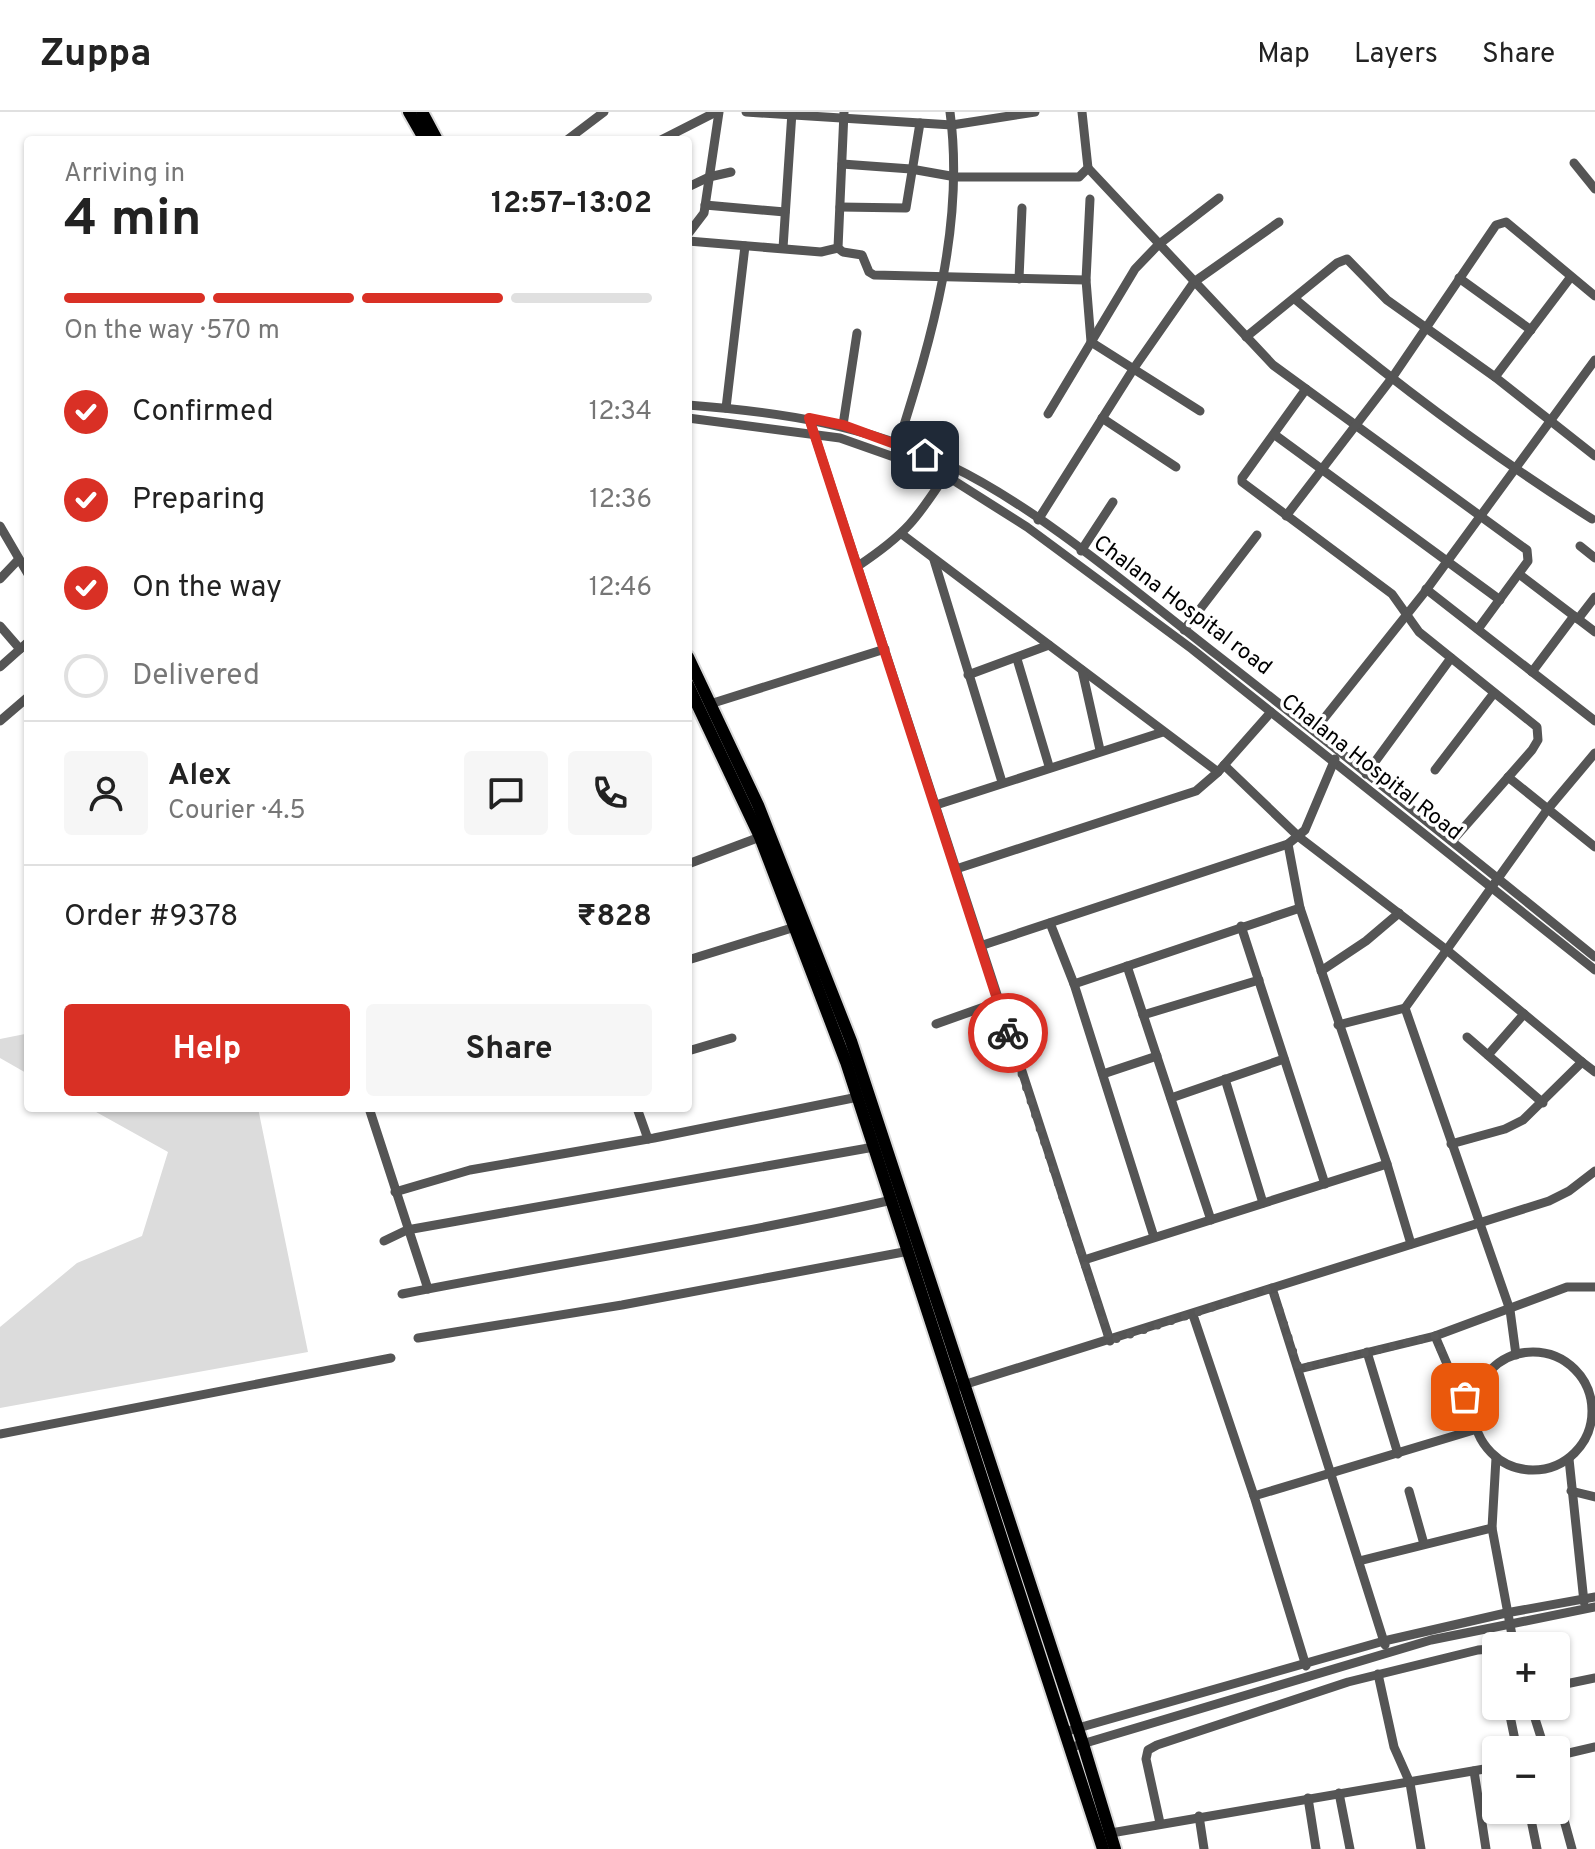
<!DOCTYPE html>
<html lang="en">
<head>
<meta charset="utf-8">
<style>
  body { margin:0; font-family:Overpass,sans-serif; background:#f6f6f6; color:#222; height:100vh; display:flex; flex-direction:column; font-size:30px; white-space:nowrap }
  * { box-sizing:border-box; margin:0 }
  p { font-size:26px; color:#767676 }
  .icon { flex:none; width:44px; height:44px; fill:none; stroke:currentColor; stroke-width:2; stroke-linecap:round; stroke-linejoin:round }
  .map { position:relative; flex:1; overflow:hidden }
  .drawer { position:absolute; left:24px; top:24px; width:668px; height:976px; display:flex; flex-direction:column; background:#fff; border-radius:8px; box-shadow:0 2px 6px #0004 }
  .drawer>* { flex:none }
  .fabs { position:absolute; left:1482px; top:1520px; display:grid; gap:16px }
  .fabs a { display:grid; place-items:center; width:88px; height:88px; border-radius:8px; background:#fff; box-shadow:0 2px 6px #0004; font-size:40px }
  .pin { position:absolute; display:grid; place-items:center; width:68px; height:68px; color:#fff; margin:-34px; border-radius:16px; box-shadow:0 4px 12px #0006 }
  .courier { position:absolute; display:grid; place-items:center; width:80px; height:80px; margin:-40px; border:6px solid #d93025; border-radius:50%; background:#fff; color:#222; box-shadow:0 2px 10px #0007 }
  .headline em { font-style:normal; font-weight:700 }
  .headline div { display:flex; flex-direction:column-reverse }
  .headline { display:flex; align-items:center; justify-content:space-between; height:136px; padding:0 40px }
  h1 { font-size:52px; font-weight:700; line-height:60px }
  .bar { display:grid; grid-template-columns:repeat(4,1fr); gap:12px 8px; align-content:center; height:96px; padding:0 40px }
  .bar i { height:10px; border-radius:6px; background:#e0e0e0 }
  .bar .selected { background:#d93025 }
  .bar p { grid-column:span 4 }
  .line { display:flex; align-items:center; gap:20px; padding:0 40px; border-top:2px solid #e0e0e0 }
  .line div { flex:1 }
  .round { display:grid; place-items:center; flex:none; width:84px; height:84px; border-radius:8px; background:#f6f6f6 }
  ol { padding:0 40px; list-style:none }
  li { display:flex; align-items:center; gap:24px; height:88px }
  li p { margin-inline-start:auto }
  li .icon { padding:8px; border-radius:50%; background:#d93025; color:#fff; stroke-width:4 }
  li:last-child { color:#767676 }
  li i { width:44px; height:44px; border:4px solid #e0e0e0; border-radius:50% }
  .button { display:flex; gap:16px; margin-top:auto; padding:16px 40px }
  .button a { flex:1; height:92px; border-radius:8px; background:#d93025; color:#fff; font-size:32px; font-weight:700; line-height:92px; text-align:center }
  .button a+a { background:#f6f6f6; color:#222 }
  header { display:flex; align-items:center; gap:48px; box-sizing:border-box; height:112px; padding:0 40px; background:#fff; border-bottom:2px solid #e0e0e0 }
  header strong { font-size:38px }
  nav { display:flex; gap:44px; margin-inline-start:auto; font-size:28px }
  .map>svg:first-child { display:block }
  .green { fill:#dcdcdc }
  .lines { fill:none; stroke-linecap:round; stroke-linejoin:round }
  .major-casing { stroke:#dbdbdb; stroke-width:16 }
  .minor { stroke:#555; stroke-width:9 }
  .major { stroke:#000; stroke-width:12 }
  .done { stroke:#595959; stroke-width:8; stroke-dasharray:0 14.4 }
  .route { stroke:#d93025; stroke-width:10 }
  .labels { text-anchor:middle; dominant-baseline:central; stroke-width:7; stroke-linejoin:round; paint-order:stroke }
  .street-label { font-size:22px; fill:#000; stroke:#fff }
</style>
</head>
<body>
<header>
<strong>Zuppa</strong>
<nav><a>Map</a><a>Layers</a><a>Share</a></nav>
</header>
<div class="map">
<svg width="1595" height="1737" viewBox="0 0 1595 1737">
  <rect width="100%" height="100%" fill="#fff"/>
  <g class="green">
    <path d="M25,922l3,2v38l-28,-16v-19z"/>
    <path d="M89,996h169l50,244 -308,56v-81l77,-64 65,-27 26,-84z"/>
  </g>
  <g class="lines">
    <g class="major-casing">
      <g id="major">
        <path d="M409,0l16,28"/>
        <path d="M422,0l15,28"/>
        <path d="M688,545l70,148 93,236 232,703 32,105"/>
        <path d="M688,573l72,152 86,225 257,787"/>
      </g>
    </g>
    <g class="minor">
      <path d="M746,0l206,13 83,-13"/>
      <path d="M844,0l-6,136 5,4 19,3 7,17 5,3 212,5"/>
      <path d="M567,28l37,-28"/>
      <path d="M661,28l55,-28"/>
      <path d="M1574,51l21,26"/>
      <path d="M842,52l69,5 45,8h123l9,-9 -6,-56"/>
      <path d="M1088,56l185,197 254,185 1,11 -50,68"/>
      <path d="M688,75l21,-10 22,-5"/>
      <path d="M1090,87l-4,81 5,62 109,69"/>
      <path d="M705,93l80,7"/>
      <path d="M840,95l66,1 14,-85"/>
      <path d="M688,122l16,-21 15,-101"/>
      <path d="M688,129l133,11 17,-4"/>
      <path d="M783,136l9,-136"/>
      <path d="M1459,166l72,52"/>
      <path d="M1019,167l3,-71"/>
      <path d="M1295,187c94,80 193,154 297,220"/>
      <path d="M1246,225l91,-74 10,-4 40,41 108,77 100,79"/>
      <path d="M1495,265l75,-99"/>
      <path d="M1306,277l-64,89v4l150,112 27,38 118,95 1,13 -6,10 -80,91"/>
      <path d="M688,293c92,7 180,20 263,61 91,44 186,127 266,189 127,99 252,200 378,302"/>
      <path d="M726,296l19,-162"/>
      <path d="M1048,302l87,-145 23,-24 61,-47"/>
      <path d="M688,306l152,20 105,37 82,52 165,122 403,321"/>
      <path d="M809,306l301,923"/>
      <path d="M1102,306l74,49"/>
      <path d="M843,313l14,-92"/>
      <path d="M1275,323l225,165"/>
      <path d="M898,332c34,-107 67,-219 52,-332"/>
      <path d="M1286,404l106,-138 104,-153 10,-3 89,74"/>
      <path d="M1038,408l96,-152 60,-86 85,-60"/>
      <path d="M0,414l28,48"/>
      <path d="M903,423l315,237"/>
      <path d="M1580,434l15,12"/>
      <path d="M1081,439l32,-49"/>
      <path d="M934,448l68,222"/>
      <path d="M858,454c48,-32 59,-47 90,-95"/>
      <path d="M1519,462l76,58"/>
      <path d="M0,467l19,-20"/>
      <path d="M1426,477l169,132"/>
      <path d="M1578,507l17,-22"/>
      <path d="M0,514l20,23"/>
      <path d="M1184,518l73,-95"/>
      <path d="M1017,547l32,107"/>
      <path d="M0,555l28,-25"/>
      <path d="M1082,558l18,80"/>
      <path d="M1532,560l42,-56"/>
      <path d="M968,563l81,-30"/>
      <path d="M710,592l175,-55"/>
      <path d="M0,609l28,-24"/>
      <path d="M1314,619l110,-138 171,-233"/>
      <path d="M1224,653l75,72 149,114 134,111"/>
      <path d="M1435,658l59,-77"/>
      <path d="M1366,662l85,-116"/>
      <path d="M1508,665l87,70"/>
      <path d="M936,693l227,-73"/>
      <path d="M688,752l72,-27"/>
      <path d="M956,757l240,-78 22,-19 53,-60"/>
      <path d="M1050,811l24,61 80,253"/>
      <path d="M1241,814l84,258"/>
      <path d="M980,834l308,-102 17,-14 30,-71"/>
      <path d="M688,848l107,-33"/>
      <path d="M1127,854l84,254"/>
      <path d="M1321,859l45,-30 33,-28"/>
      <path d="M1074,872l226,-76"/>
      <path d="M1143,903l116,-35"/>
      <path d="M936,912l62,-22"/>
      <path d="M1338,913l67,-17"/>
      <path d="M1467,925l76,66"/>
      <path d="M688,939l44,-13"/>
      <path d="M1488,943l36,-41"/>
      <path d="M1103,962l54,-18"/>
      <path d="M1225,967l38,124"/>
      <path d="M1171,986l113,-39"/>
      <path d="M369,996l59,181"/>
      <path d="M637,996l11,31"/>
      <path d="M1451,1032l54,-15 18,-9 59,-58 13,10"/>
      <path d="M1387,1052l24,80"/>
      <path d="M395,1080l75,-22 184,-32 204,-41"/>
      <path d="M384,1129l23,-11 467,-83"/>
      <path d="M1084,1148l303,-96 -87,-256 -12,-64"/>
      <path d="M1272,1176l113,357"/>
      <path d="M402,1182c163,-32 328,-57 490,-94"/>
      <path d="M1193,1203l61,181 52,170"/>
      <path d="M1435,1224l24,56 16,9"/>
      <path d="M418,1226l204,-33 287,-54"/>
      <path d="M1367,1240l31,102"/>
      <circle cx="1533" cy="1299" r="59"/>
      <path d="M1516,1243l-6,-45 -105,-302 142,-198 48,-57"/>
      <path d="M1299,1257l136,-33 132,-49h28"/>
      <path d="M960,1274l589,-185 20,-10 26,-20"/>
      <path d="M0,1322l391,-76"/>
      <path d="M1496,1346l-4,70 22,118"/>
      <path d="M1569,1347l15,143"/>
      <path d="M1409,1379l15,53"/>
      <path d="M1571,1379l24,6"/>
      <path d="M1254,1384l223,-67"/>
      <path d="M1359,1449l133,-33"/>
      <path d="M1378,1562l16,73 16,36 11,66"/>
      <path d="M1556,1574l39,-8"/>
      <path d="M1508,1594l9,44"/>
      <path d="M1531,1594l14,44"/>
      <path d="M1071,1618l313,-89 122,-28 89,-16"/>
      <path d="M1072,1635l359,-107 164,-33"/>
      <path d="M1556,1644l39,-9"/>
      <path d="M1474,1659l12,78"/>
      <path d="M1556,1679l16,58"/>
      <path d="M1339,1681l11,56"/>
      <path d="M1308,1686l8,51"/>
      <path d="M1529,1698l8,39"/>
      <path d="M1199,1704l5,33"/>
      <path d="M1160,1711l-14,-64 2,-9 9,-5 191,-63 130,-32 12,-1 6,6"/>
      <path d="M1111,1721l385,-66"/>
    </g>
    <use href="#major" class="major"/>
  </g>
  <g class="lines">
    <path class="done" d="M1008,921l102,308 162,-53 27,81 136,-33 21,50 9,11"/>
    <path class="route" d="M925,343l-82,-30 -34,-7 199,615"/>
  </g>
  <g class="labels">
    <g class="street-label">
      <text transform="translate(1182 494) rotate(37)">Chalana Hospital road</text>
      <text transform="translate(1371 656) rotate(38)">Chalana Hospital Road</text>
    </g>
  </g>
</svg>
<div class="fabs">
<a>+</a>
<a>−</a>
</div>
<div class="pin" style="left:1465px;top:1285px;background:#ea580c"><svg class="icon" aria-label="bag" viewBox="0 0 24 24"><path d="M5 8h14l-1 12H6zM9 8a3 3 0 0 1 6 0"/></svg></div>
<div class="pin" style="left:925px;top:343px;background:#1f2937"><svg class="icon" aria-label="home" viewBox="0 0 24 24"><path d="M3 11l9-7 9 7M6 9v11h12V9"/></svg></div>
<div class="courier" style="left:1008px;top:921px"><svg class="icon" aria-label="bike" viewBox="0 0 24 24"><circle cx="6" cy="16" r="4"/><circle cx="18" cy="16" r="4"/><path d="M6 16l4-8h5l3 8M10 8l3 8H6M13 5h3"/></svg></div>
<section class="drawer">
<div class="headline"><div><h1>4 min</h1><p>Arriving in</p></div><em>12:57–13:02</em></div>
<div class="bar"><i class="selected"></i><i class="selected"></i><i class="selected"></i><i></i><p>On the way · 570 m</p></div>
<ol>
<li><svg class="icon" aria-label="check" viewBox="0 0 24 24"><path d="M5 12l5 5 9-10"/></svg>Confirmed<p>12:34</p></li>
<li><svg class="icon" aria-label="check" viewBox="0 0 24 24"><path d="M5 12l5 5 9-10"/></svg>Preparing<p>12:36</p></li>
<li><svg class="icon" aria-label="check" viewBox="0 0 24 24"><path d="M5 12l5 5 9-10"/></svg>On the way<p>12:46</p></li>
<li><i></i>Delivered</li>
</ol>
<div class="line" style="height:144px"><a class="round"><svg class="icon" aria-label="person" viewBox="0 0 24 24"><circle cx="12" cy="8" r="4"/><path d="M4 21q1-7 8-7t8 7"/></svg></a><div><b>Alex</b><p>Courier · 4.5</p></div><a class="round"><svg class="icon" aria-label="chat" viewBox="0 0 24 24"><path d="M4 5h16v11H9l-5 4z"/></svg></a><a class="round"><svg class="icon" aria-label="phone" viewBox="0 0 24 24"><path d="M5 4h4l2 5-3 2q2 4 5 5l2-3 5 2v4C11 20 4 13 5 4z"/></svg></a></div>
<div class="line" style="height:104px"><div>Order #9378</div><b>₹828</b></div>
<div class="button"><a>Help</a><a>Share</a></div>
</section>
</div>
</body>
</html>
